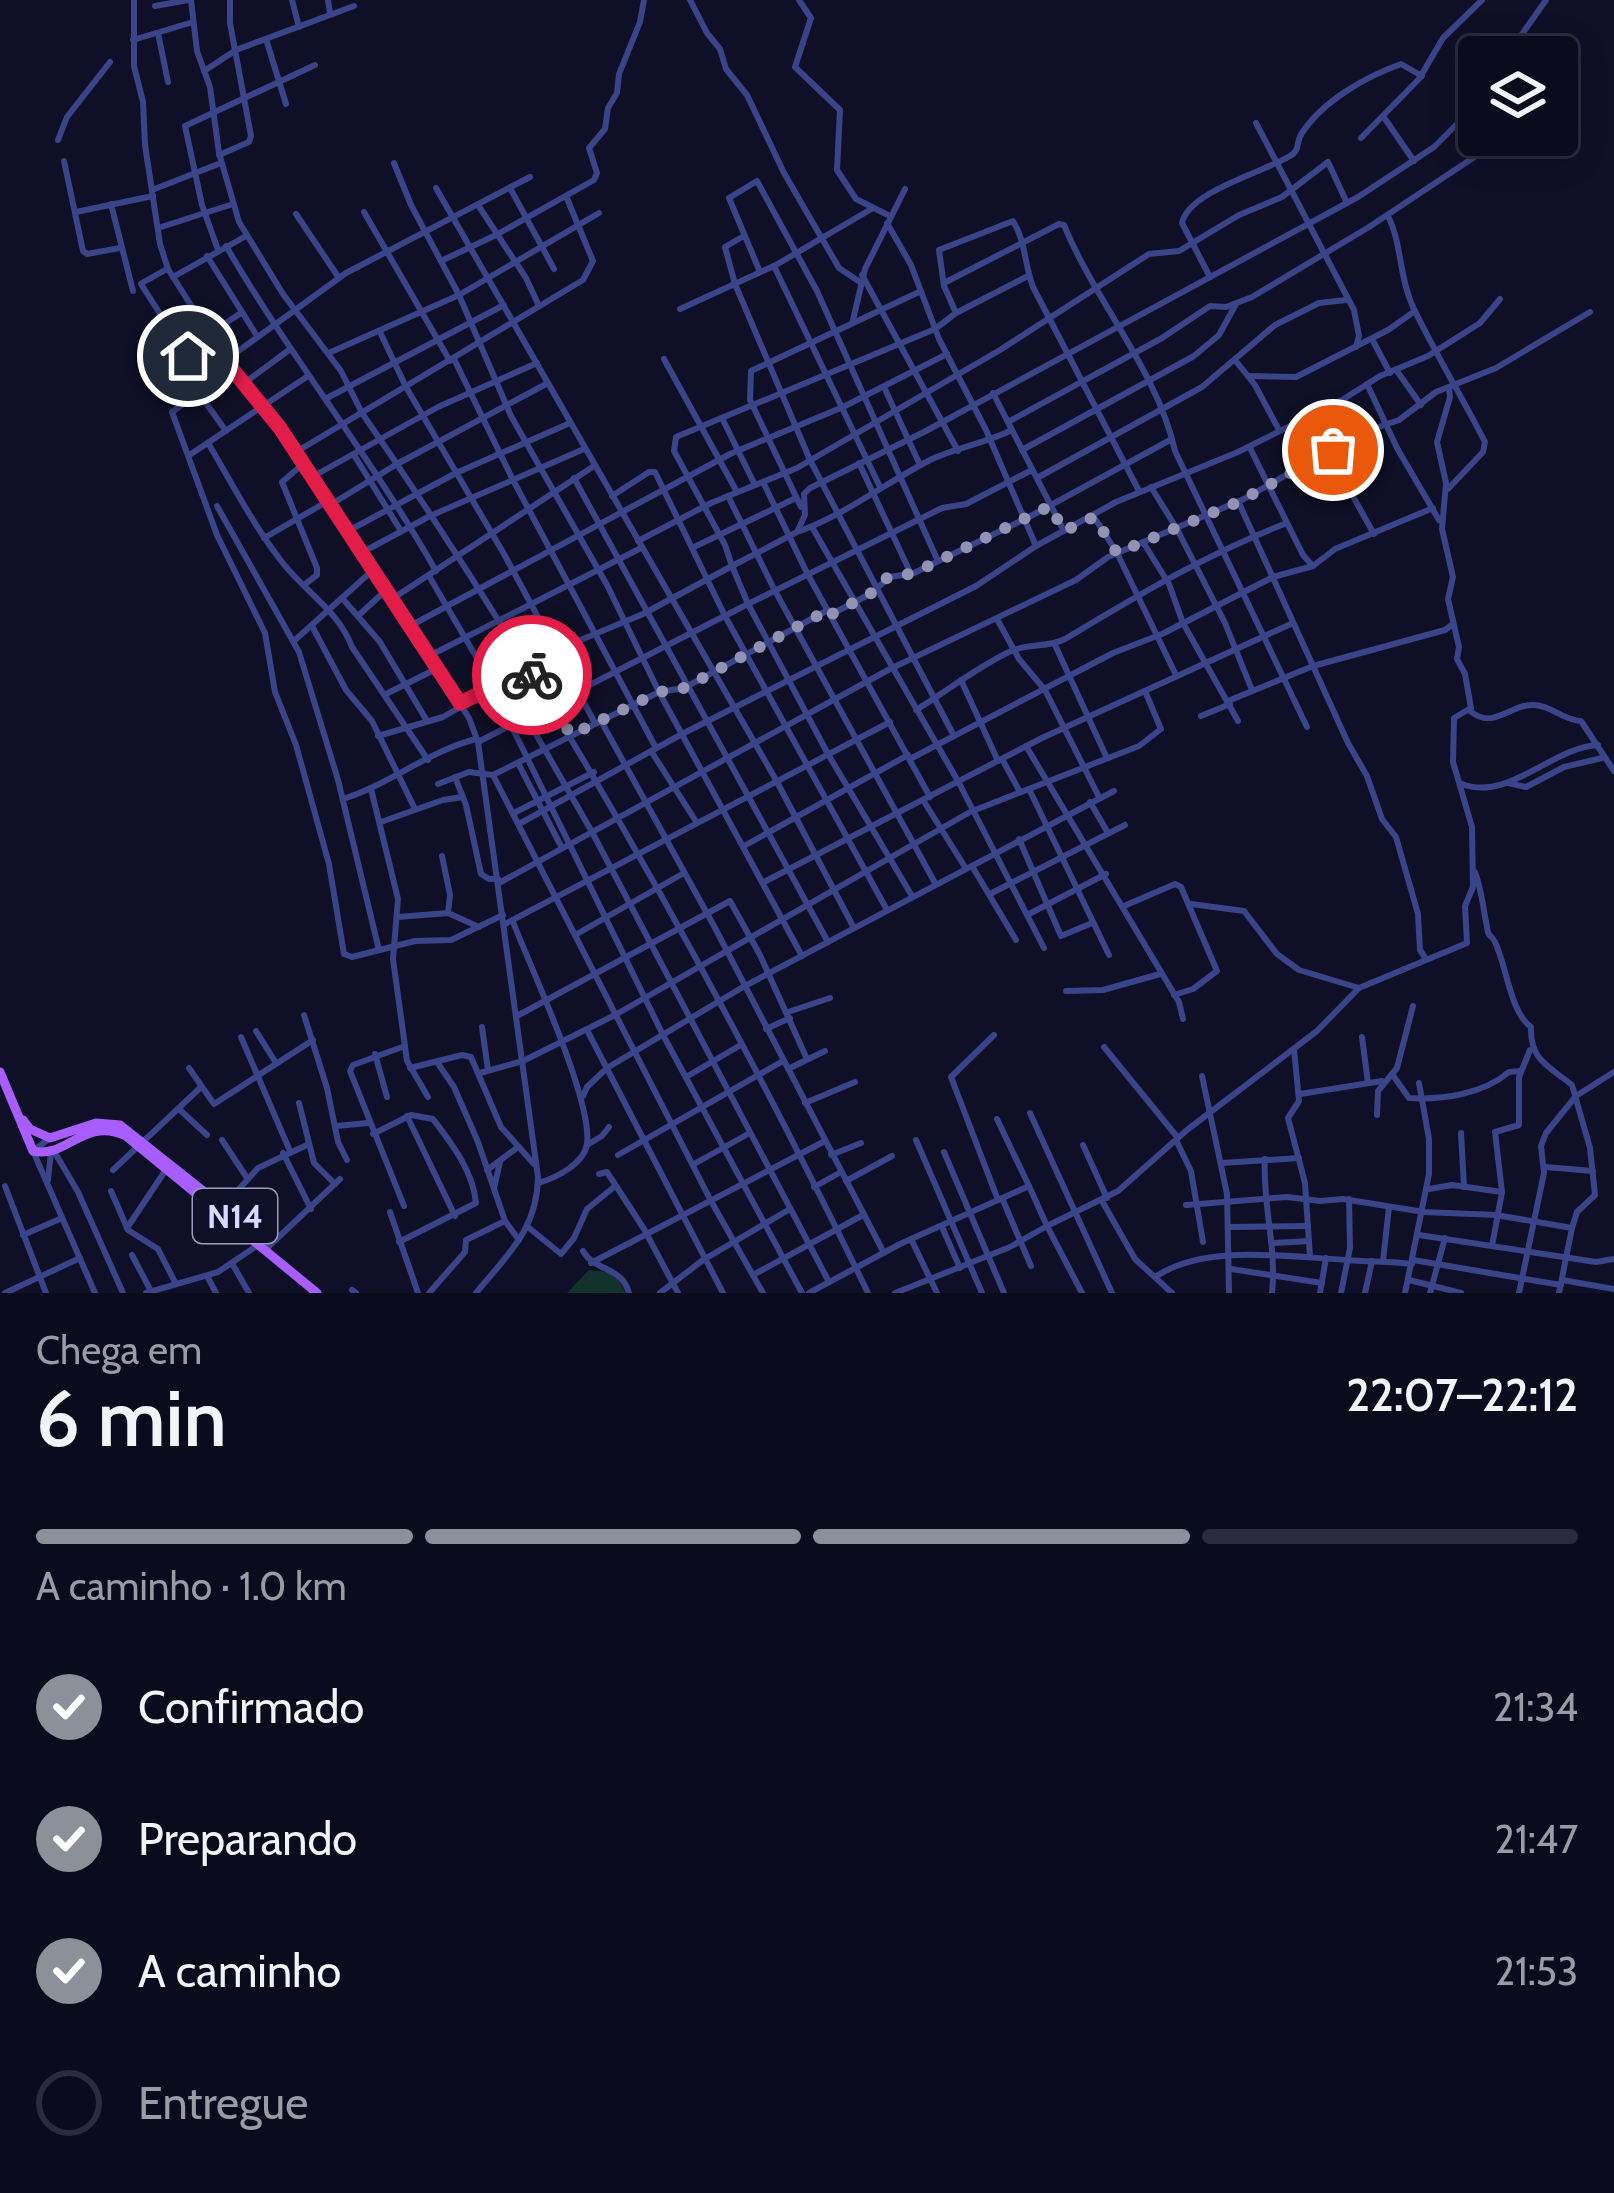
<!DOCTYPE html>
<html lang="pt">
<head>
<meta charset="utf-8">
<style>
  body { margin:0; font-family:Cabin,sans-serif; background:#19192b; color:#f1f3f6; height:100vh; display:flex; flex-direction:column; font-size:45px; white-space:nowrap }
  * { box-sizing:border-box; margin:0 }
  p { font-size:39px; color:#9a9ba4 }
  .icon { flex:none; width:66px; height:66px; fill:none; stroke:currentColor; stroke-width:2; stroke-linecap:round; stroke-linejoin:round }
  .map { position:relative; height:1293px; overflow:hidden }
  .details { display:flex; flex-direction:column; background:#0b0b1e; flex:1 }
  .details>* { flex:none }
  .buttons { position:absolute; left:1458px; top:36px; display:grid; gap:24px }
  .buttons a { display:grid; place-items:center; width:120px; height:120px; border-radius:12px; background:#0b0b1e; box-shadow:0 6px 30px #0003,0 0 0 3px #2b2b3c; font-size:60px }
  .pin { position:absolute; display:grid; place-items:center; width:102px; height:102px; color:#fff; margin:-51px; border:6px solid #fff; border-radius:50%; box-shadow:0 3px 12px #0007 }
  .courier { position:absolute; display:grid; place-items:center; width:120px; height:120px; margin:-60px; border:9px solid #e11d48; border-radius:50%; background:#fff; color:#222; box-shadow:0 3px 15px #0007 }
  .summary em { font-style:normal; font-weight:600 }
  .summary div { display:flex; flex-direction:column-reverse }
  .summary { display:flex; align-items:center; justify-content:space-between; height:204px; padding:0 36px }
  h1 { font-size:78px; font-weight:600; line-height:90px }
  .bar { display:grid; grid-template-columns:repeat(4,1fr); gap:18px 12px; align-content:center; height:144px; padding:0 36px }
  .bar i { height:15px; border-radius:9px; background:#2b2b3c }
  .bar .current { background:#8c9099 }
  .bar p { grid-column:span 4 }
  ol { padding:0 36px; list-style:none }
  li { display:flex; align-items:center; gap:36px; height:132px }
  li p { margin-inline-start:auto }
  li .icon { padding:12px; border-radius:50%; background:#8c9099; color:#fff; stroke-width:4 }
  li:last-child { color:#9a9ba4 }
  li i { width:66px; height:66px; border:6px solid #2b2b3c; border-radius:50% }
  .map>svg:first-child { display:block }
  .green { fill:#12332c }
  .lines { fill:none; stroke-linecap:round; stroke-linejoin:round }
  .minor { stroke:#3a4488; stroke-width:6 }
  .major { stroke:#a85eff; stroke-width:9 }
  .done { stroke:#9192b4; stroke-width:12; stroke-dasharray:0 21.6 }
  .route { stroke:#e11d48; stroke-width:15 }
  .labels { text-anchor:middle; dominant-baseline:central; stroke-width:9; stroke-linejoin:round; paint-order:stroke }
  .shield { fill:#0f0f28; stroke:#9b9cbe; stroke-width:3 }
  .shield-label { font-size:33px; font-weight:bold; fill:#d7d9ff }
</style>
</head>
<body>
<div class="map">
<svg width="1614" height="1293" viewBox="0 0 1614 1293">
  <rect width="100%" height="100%" fill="#0f0f28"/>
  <path class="green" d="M589,1270l25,3 12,20h-59z"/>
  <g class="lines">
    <g class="minor">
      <path d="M134,0v66l9,36 2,43 15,99 8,25 59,93 53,66 150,228 39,62 9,24 60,435c-1,53 -30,77 -62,116"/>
      <path d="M191,0l6,51 13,36 9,66 20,69 44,72 58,77 21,42c193,279 358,575 506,880"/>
      <path d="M292,0l7,27"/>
      <path d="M328,0l2,13"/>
      <path d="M690,0l17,33 13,16 6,20 21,26 37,78 55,95 21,14"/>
      <path d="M799,0l12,18 -16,49 45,43 -3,60 19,29 34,17"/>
      <path d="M155,6l33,-6"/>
      <path d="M158,33l10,49"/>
      <path d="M266,39l20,65"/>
      <path d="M133,40l60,-18"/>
      <path d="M1506,57l40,-57"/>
      <path d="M204,71l32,-21 118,-44"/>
      <path d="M1383,116l31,45"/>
      <path d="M1256,123l98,187 5,26 -3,11"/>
      <path d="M1361,138l58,-59 24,-41 39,-38"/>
      <path d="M58,140l9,-23 43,-55"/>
      <path d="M219,155l30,-13 2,-6 -21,-113v-23"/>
      <path d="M64,161l19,90 4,3 33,-6"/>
      <path d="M394,163l17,42 48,90 52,121 96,169 52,107 143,264"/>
      <path d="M436,188l340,592 78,148"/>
      <path d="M510,188l44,81"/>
      <path d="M152,190l69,-27"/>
      <path d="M111,204l22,87"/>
      <path d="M478,205l48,73 13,28"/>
      <path d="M76,212l77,-16"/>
      <path d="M364,212l86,149"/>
      <path d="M296,214l43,64"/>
      <path d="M1388,216c14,28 11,61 25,91 22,46 49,90 72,135l-2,10 -35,37"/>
      <path d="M887,223l24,42 28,74 47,91 50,116"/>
      <path d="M158,228l75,-24"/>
      <path d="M742,237l-17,10 10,37 75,176 144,276"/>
      <path d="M226,246c65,112 146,212 210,325"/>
      <path d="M218,250l-16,-45 -17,-79 130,-61"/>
      <path d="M207,256l50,80"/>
      <path d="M441,261l55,-26 98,-55 3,-7 -8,-25 16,-19 3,-21 9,-15 2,-19 21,-52 4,-22"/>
      <path d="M774,266l106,221"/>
      <path d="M760,272l-31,-74 28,-17 60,110 120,268"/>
      <path d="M862,275l96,176"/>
      <path d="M173,277l73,-41"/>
      <path d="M1210,277l-28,-54c7,-32 80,-50 108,-67 11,-6 5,-13 12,-23 21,-32 63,-56 99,-69l21,12"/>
      <path d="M142,283l25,-14"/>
      <path d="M944,283l115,-59 5,1c31,76 94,147 111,226l132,276"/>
      <path d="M141,284l65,102"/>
      <path d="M680,309l96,-44 97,-57"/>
      <path d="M956,313l-12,-27 -5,-36 74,-29c13,21 11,42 20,66l106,204"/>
      <path d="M853,320l12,-51 40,-80"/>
      <path d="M380,332l26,55 98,167 91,169"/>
      <path d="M209,334l32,-21"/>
      <path d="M1372,339l18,34"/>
      <path d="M331,352l128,-57 140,-82"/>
      <path d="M454,359l59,121 143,268"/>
      <path d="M664,359l73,133"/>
      <path d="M226,360l120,-87 184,-96"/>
      <path d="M1235,360l20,25 24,45"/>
      <path d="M232,369l-60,43 45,123 48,98 10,59 21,53 33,119 15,90 8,3 63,-16 36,-1 52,-25"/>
      <path d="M1397,371l24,34"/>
      <path d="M1248,376l48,1 92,-47 27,-19"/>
      <path d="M243,384l46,-34"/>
      <path d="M1367,384l30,64 42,72"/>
      <path d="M884,387l36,78"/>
      <path d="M198,392l28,39"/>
      <path d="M993,393l71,138"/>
      <path d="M327,398l177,-93"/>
      <path d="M722,418l33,67"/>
      <path d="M1008,422l154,-84 48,-32 16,1 26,-10 117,-70 122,-81 8,-11"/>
      <path d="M208,443c24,40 45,82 74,119 23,30 57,49 70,85l76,113"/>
      <path d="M1250,448l53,107 10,11"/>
      <path d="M1022,450l172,-94 25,-21 17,-31"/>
      <path d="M296,452l287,-172 10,-19 -27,-65"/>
      <path d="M1328,452l46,82"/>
      <path d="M191,454l117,-78"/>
      <path d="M354,455l47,76"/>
      <path d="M859,463l52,111"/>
      <path d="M303,464l-21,18 35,86v7l-13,10"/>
      <path d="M312,477l126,-70 99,-44"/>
      <path d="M574,478l254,464"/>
      <path d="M1037,478l165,-91 73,-62 44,-22 27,-3"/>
      <path d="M763,482l44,91 123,224"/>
      <path d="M1151,487l26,42 48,94 27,67"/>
      <path d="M612,496l37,-24h6l70,144 162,294"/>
      <path d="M728,496l46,93 161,294"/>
      <path d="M1239,503l109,240 19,33 15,43 14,18 22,77 2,36 6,9"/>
      <path d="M330,505l67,-41 151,-81"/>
      <path d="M217,506l82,146 39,128 41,170"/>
      <path d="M801,507l-51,-107 1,-29 168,-79"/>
      <path d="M1094,517l23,36 59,122"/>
      <path d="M812,527l147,256 85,165"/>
      <path d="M348,531l108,-58 114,-50"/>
      <path d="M800,531c48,-18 87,-49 132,-72 26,-12 54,-16 80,-29"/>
      <path d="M264,538l64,-37"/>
      <path d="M638,541l73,-38 86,-35 203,-118 149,-96 30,-3 60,-36 43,-18 46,-35 19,41"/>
      <path d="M1143,542l26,42 14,39 55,98"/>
      <path d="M692,548l104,-50"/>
      <path d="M361,553l69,-37 154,-67"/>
      <path d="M429,576l56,96 178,363 139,258"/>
      <path d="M342,598l38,44 47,79"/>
      <path d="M392,599l202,-133"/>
      <path d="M359,615l27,-25"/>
      <path d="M830,615l40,-21 20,-17 24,-4 115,-56 143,-78"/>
      <path d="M997,619l22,40 26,31 54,107"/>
      <path d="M312,626l34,64 26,31 43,88"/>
      <path d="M410,626l320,-172 113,-47 104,-53"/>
      <path d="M295,640l78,-70"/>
      <path d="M1055,645l51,111"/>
      <path d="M431,655l210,-107"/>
      <path d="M961,680l37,81"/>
      <path d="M386,694l52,-26"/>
      <path d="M1228,701l85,-35 132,-36 8,-6"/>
      <path d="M461,703l77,-37 33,-22 72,-30 89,-48 -7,-21 -51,-94 2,-14 259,-108 21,-16 72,-37"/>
      <path d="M916,710c31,-19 61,-43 95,-59 17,-8 37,-3 54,-12 72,-43 143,-86 222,-116"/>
      <path d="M1470,711c24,20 41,-8 65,-6 17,1 28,15 46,16l33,50"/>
      <path d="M1201,716l29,-12"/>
      <path d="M526,717l66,115 237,450"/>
      <path d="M601,721l113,205 170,327"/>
      <path d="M378,736l65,-19 19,-11"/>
      <path d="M478,742l270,-138 -16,-38 65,-34 8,-17 -1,-21 6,-6 114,-56 434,-235 76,-50 23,-23 22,-31"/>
      <path d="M1026,746l153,256 4,17"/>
      <path d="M651,751l46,72"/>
      <path d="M910,759l203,-106 49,-19 111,-57 40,-11 22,-17 98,-41"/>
      <path d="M1002,759l18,33"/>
      <path d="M518,763l44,85"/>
      <path d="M493,775l218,426 52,92"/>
      <path d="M455,777l11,28 15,69 8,5h9"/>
      <path d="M1508,783l18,4 38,-20 38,-9"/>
      <path d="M438,784l31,-12 24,3 166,-83 25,-4 144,-78"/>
      <path d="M1462,784c46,18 91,-37 136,-39"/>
      <path d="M371,789l27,110 -5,60 14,102 21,36"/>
      <path d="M1030,791l79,164"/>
      <path d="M343,799c47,-15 86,-48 133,-60"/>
      <path d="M923,800l42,67"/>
      <path d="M1090,802l18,31"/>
      <path d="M514,813l80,-41"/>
      <path d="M381,822l62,-22 20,-3"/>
      <path d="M519,824l163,-90 294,-148 60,-40 80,-44 122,-50 104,-52 38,-24 48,-20 52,-33 20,-24"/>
      <path d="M1019,839l42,97 31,-13"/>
      <path d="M744,846l164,-91"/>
      <path d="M442,856l8,39 -2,18"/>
      <path d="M972,866l44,74"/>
      <path d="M1475,872c7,19 8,36 12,55 2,13 3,5 8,15 12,25 15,70 36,85 -1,34 18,39 41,58l18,63 5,47 -18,17 -5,16 -13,65"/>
      <path d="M764,882l278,-144 251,-115"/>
      <path d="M499,883l391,-214 186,-89 32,-23 136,-58 114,-65 41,-14 37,-28 60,-24 94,-56"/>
      <path d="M990,894l135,-69"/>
      <path d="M912,896l-84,-142 -80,-150 194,-96 24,-4 66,-34"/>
      <path d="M1191,904l53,7 33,43 22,16 60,18 108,-45 -2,-37 8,-19 -1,-60 -19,-65 1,-44 17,-10 -6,-34 -8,-15 2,-12 -11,-48 5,-22 -11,-48 4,-46 -9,-41 13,-45 -1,-9"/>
      <path d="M1124,906l51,-22 6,3 36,84 -24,18 -19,6"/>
      <path d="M1029,914l77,-40"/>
      <path d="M398,917l50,-4 31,14"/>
      <path d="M513,922c18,46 80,179 74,222 -3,20 -31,34 -49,39"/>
      <path d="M505,924l385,-202"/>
      <path d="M575,935l109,-62"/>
      <path d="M1066,991l37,-1 57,-16"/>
      <path d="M788,1012l42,-14"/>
      <path d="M304,1015l23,73 11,54 9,18"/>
      <path d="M517,1016l213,-115 30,54 47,104"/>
      <path d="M482,1027l6,43"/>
      <path d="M766,1029l24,-11"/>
      <path d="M587,1030l136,263"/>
      <path d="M256,1031l20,32"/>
      <path d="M994,1035l-43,42 47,123"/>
      <path d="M241,1037l49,114"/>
      <path d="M1362,1037l6,46"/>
      <path d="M1104,1047l74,91"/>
      <path d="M1294,1049l5,52 -11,17 17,65 5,74"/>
      <path d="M375,1054l12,43"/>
      <path d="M437,1062l17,25 24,55 27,79 14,19"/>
      <path d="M189,1068l25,36 99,-64"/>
      <path d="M410,1068l52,-13 9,2 30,70 33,37"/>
      <path d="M788,1069l37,-18"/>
      <path d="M480,1073l43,-12 92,-46 355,-203 169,-66 22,-17 -16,-38"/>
      <path d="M1392,1074l17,24c34,2 74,-4 100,-26l11,-1"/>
      <path d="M1202,1076l25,118 2,99"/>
      <path d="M686,1077l53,-31"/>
      <path d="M1300,1094l82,-13"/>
      <path d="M583,1096l4,-9 20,-19 136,-81 371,-196"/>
      <path d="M299,1103l15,60 21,21"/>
      <path d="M805,1103l50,-21"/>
      <path d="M179,1109l28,26"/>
      <path d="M1030,1113l82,180"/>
      <path d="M1377,1115l1,-24 19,-23 16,-62"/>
      <path d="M407,1116l48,100"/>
      <path d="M997,1119l32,67"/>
      <path d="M336,1126l32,-3"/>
      <path d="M1461,1133l3,54"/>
      <path d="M373,1134l38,-19 22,4c19,25 40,52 43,84l-77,39"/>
      <path d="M50,1138l-17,13 62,142"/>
      <path d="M222,1140l25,38"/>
      <path d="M916,1140l66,153"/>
      <path d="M1176,1140l15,31 12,71"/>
      <path d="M587,1145l15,-9 7,-9"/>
      <path d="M1083,1145l24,53"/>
      <path d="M54,1151l24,41 45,101"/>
      <path d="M944,1152l60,141"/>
      <path d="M283,1153l28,56"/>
      <path d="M618,1155l165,-94"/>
      <path d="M831,1155l30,-12"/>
      <path d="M1265,1159c-3,44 12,88 7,134"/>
      <path d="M1222,1163l77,-5"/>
      <path d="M694,1164l54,-30"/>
      <path d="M1545,1167l48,4"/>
      <path d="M113,1170l87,-82"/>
      <path d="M487,1170l31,-23"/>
      <path d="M599,1174l8,-2 37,57 34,64"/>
      <path d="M48,1180l3,-28"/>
      <path d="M846,1181l46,-25"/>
      <path d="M5,1186l41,107"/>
      <path d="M814,1187l27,-15"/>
      <path d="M494,1188l6,-26"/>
      <path d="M1429,1189l23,-4 50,7"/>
      <path d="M111,1191l17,39 30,19 18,35"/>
      <path d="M1002,1198l29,68"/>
      <path d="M1102,1201l33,58 37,34"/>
      <path d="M1186,1205l101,-8 33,4 23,-2 81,13 72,3 76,13"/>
      <path d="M404,1206l-54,-135 3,-6 52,-19"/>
      <path d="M223,1207l35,-39 49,-23"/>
      <path d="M390,1212l28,81"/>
      <path d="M528,1227l33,27 13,-16 13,-29 27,-22"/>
      <path d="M942,1227l18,41"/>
      <path d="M1228,1227l80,-1"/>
      <path d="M127,1228l40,-60"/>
      <path d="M23,1235l39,-17"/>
      <path d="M1419,1235l177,27 18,-3"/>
      <path d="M911,1239l26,54"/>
      <path d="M1274,1243l35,-2"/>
      <path d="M1492,1246l10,-54 -7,-60 24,-7v-48l11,-27"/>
      <path d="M265,1250l75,-71"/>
      <path d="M583,1251c12,21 39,15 46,42"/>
      <path d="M132,1255l20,38"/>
      <path d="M1413,1260l148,25"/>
      <path d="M1383,1261l6,-54"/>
      <path d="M591,1263l234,-122"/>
      <path d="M233,1265l16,28"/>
      <path d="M1231,1269l91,14"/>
      <path d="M753,1275l110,-60"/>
      <path d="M207,1276l9,17"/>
      <path d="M1155,1277c50,-34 134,-20 192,-17 22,2 43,1 65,4"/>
      <path d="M1409,1280l52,13"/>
      <path d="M1562,1280l52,9"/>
      <path d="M352,1290l4,3"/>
      <path d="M5,1293l75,-35"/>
      <path d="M146,1293l72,-21 46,-31"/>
      <path d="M429,1293l36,-41 1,-12 39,-19"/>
      <path d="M660,1293l43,-33 87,-51"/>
      <path d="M809,1293l91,-49 129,-58 18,40 71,-35 69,-61 130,-99 42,-43"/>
      <path d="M895,1293l115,-46 37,-21 35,67"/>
      <path d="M1320,1293l6,-35"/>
      <path d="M1341,1293l9,-45 -1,-49"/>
      <path d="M1365,1293l7,-32"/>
      <path d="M1405,1293l24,-119v-35l-10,-56"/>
      <path d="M1430,1293l15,-55"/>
      <path d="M1519,1293l25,-120 -3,-27 5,-13 30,-37 38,-24"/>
    </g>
    <g class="major">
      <path d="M0,1072l33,79c34,8 51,-35 93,-15l191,157"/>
      <path d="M23,1120l7,9 20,9 46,-15 24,2 101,80"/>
    </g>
  </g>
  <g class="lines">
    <path class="done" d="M532,675l39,60 88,-43 25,-4 144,-78 2,5 40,-21 17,-16 27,-5 136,-67 14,25 30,-14 23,36 121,-51 95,-52"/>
    <path class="route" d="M188,356l18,30 26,-17 48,59 180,275 69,-33 3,5"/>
  </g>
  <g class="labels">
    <rect class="shield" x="193" y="1189" width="84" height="54" rx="9"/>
    <g class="shield-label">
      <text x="235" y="1216">N14</text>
    </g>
  </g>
</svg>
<div class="buttons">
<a><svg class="icon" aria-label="layers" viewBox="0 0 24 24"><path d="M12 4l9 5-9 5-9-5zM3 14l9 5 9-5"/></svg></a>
</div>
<div class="pin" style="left:1333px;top:450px;background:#ea580c"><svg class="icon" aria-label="bag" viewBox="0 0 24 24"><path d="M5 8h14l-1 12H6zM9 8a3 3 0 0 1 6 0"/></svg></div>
<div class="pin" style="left:188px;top:356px;background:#1f2937"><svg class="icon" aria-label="home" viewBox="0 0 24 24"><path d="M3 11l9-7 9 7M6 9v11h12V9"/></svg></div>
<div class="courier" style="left:532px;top:675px"><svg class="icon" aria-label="bike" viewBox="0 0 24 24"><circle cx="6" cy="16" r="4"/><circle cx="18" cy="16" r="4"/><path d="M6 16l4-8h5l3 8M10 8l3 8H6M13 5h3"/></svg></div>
</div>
<section class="details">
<div class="summary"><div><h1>6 min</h1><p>Chega em</p></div><em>22:07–22:12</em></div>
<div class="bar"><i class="current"></i><i class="current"></i><i class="current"></i><i></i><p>A caminho · 1.0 km</p></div>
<ol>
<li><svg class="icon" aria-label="check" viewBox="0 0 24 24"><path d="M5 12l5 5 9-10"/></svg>Confirmado<p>21:34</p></li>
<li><svg class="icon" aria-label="check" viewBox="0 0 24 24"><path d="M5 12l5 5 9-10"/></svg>Preparando<p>21:47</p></li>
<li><svg class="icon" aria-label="check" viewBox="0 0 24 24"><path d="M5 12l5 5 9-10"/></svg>A caminho<p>21:53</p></li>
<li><i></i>Entregue</li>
</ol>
</section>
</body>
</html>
